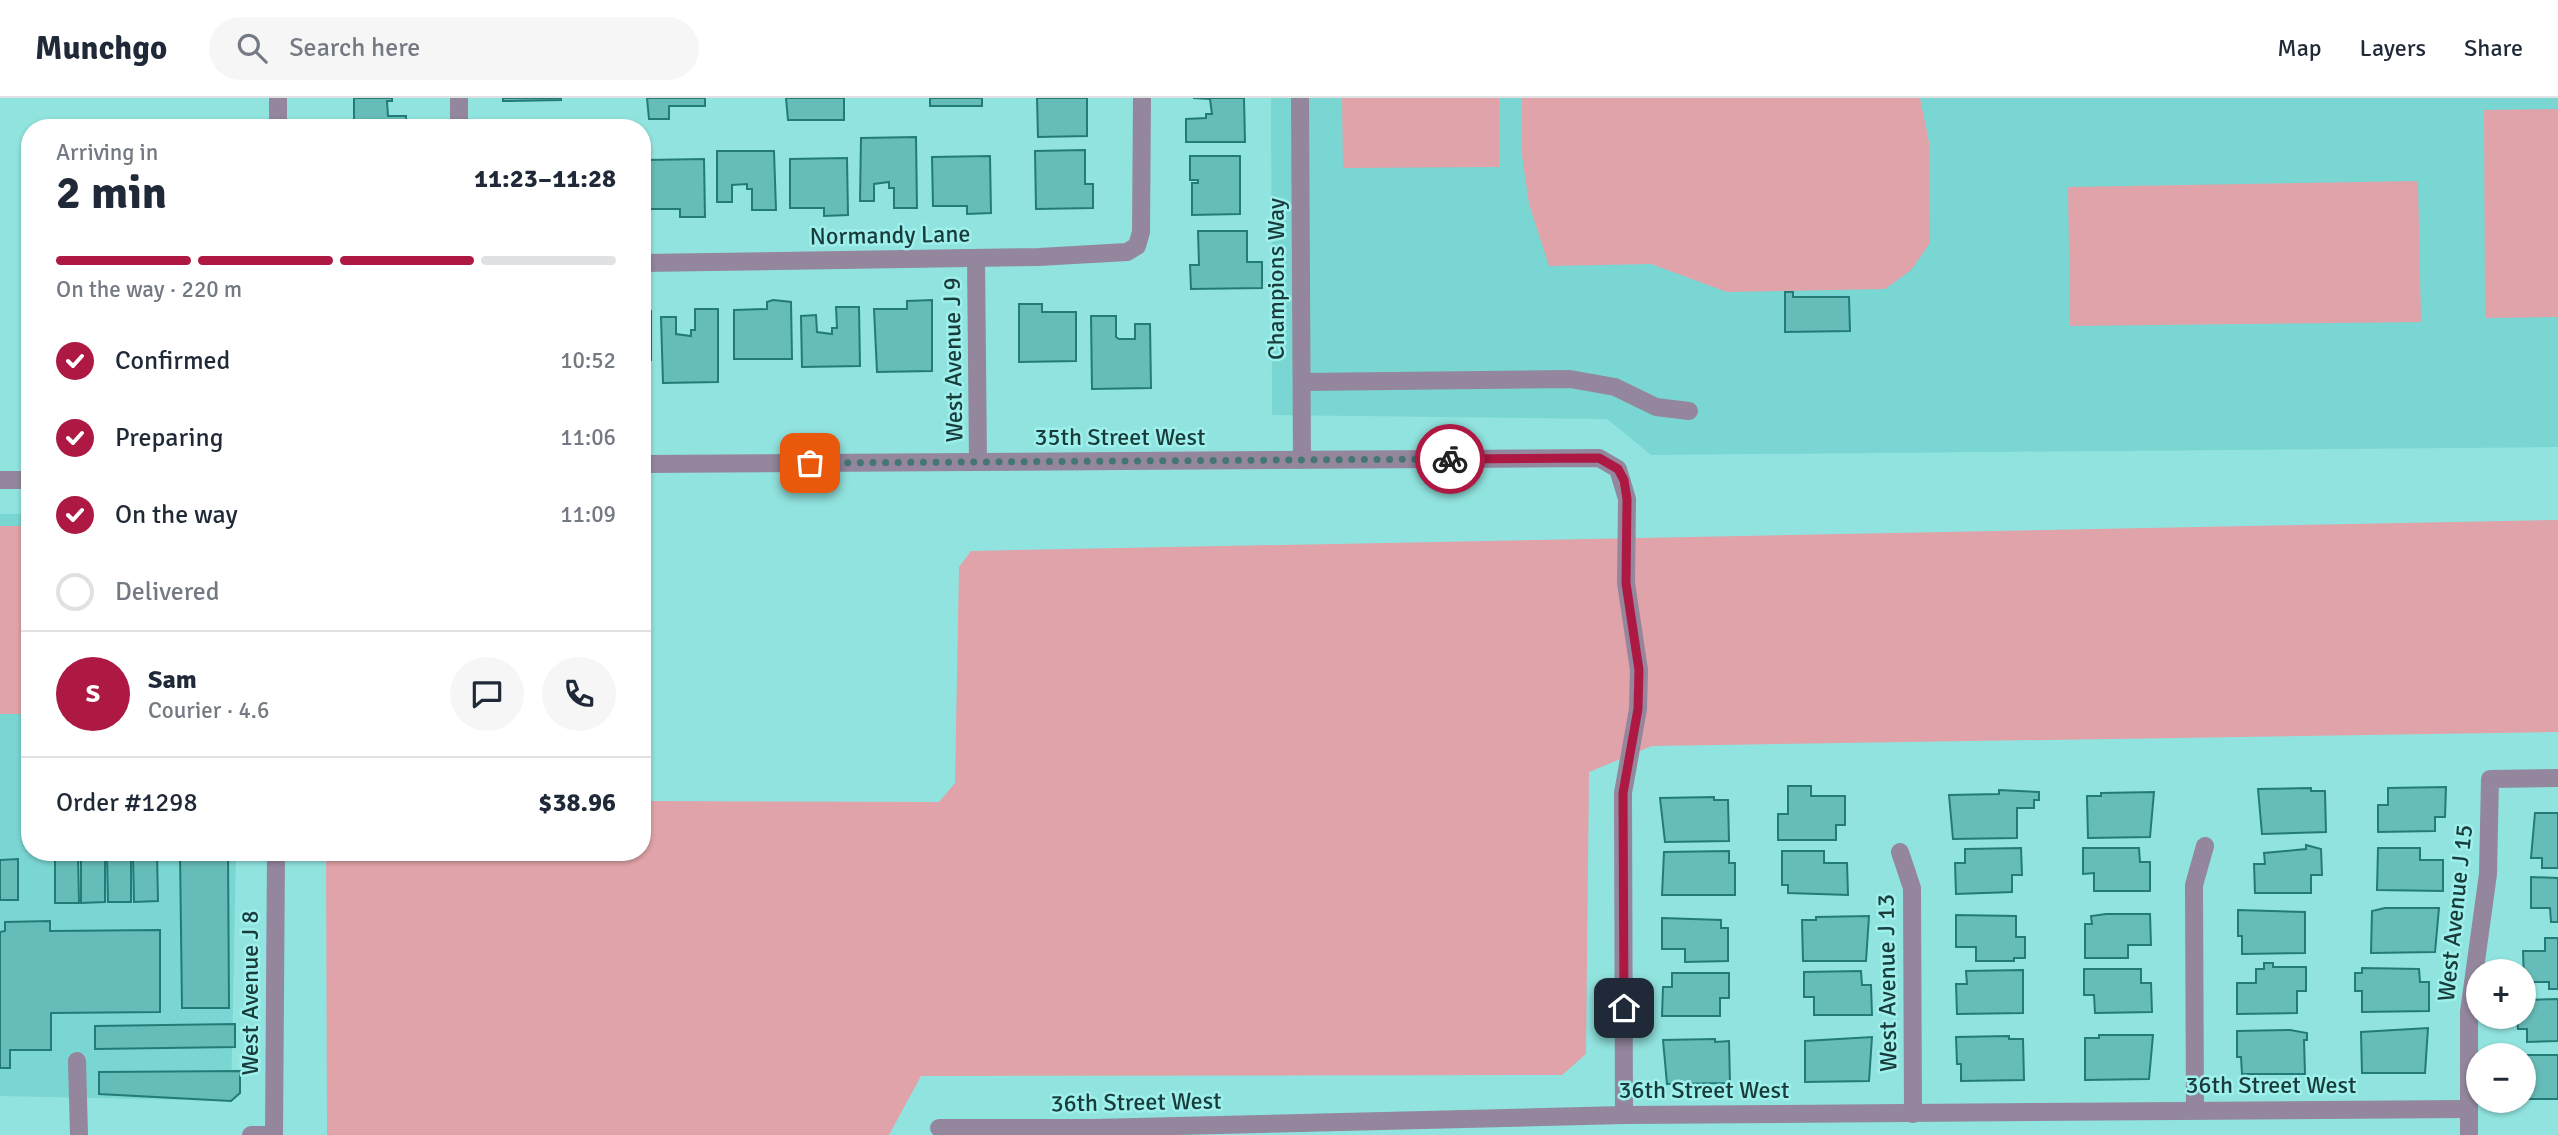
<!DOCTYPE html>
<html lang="en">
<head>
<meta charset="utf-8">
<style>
  body { margin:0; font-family:Signika,sans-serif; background:#f6f6f7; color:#1f2937; height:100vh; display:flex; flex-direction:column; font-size:26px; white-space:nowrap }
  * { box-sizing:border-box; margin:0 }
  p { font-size:23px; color:#747a83 }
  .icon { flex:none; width:38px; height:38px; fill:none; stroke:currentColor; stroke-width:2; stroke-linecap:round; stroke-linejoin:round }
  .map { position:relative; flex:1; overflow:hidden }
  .details { position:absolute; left:21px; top:21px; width:630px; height:742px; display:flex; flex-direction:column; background:#fff; border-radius:28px; box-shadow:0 2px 5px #0004 }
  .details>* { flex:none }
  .tools { position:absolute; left:2466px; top:861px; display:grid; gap:14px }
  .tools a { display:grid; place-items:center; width:70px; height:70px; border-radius:50%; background:#fff; box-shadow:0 2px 5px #0004; font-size:35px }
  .pin { position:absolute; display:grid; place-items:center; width:60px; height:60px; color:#fff; margin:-30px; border-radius:14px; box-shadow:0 4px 10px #0006 }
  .courier { position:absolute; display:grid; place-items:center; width:70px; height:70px; margin:-35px; border:5px solid #ad1943; border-radius:50%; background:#fff; color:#222; box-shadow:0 2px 9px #0007 }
  .head em { font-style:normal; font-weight:800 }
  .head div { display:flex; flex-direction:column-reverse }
  .head { display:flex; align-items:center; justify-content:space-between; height:119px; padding:0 35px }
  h1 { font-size:46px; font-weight:800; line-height:52px }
  .bar { display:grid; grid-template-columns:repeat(4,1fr); gap:10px 7px; align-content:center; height:84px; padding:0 35px }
  .bar i { height:9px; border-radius:5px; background:#e0e1e3 }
  .bar .selected { background:#ad1943 }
  .bar p { grid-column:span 4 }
  .line { display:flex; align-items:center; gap:18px; padding:0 35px; border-top:2px solid #e0e1e3 }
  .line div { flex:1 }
  .round { display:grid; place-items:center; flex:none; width:74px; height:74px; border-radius:37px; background:#f6f6f7 }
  ol { padding:0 35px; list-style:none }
  li { display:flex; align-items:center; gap:21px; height:77px }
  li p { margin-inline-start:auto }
  li .icon { padding:7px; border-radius:50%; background:#ad1943; color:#fff; stroke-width:4 }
  li:last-child { color:#747a83 }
  li i { width:38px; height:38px; border:4px solid #e0e1e3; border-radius:50% }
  header { display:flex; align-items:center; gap:42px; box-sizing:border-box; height:98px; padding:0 35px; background:#fff; border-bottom:2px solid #e0e1e3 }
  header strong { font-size:33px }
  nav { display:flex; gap:38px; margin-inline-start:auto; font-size:24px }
  .search { width:490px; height:63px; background:#f6f6f7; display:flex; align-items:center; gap:18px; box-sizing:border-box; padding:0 24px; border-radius:38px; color:#747a83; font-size:26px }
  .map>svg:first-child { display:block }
  .built { fill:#7ad6d2 }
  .green { fill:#e0a3a9 }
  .building { fill:#66bcb8; stroke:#237b78; stroke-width:2 }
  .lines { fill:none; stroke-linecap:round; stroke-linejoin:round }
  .minor { stroke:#93869d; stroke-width:18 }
  .done { stroke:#437674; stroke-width:7; stroke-dasharray:0 12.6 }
  .route { stroke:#ad1943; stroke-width:9 }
  .labels { text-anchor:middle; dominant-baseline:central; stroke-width:5; stroke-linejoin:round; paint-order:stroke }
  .street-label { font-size:24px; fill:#193c3b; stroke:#9ef0ec }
</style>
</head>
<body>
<header>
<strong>Munchgo</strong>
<div class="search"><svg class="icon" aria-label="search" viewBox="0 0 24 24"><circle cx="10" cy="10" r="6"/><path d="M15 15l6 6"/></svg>Search here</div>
<nav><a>Map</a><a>Layers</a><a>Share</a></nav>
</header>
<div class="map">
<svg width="2558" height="1037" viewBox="0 0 2558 1037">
  <rect width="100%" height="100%" fill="#91e3df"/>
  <g class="built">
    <path d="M1271,0h1287v349l-907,8 -44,-36 -335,-4z"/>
    <path d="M0,416h30v338h206l-5,249 -231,-5z"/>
  </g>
  <g class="green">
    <path d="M1342,0h157v69l-156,1z"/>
    <path d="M1522,0h398l9,44 1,101 -19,27 -26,19 -158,3 -76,-28 -102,2 -20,-62 -7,-49z"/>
    <path d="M2558,11v208l-73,1 -1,-208z"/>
    <path d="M2418,83l3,141 -351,4 -2,-139z"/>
    <path d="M2558,422v212l-906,14 -63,26 -3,282 -24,21 -641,1 -32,59h-562l-1,-283h316v-51l297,1 16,-19 4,-216 12,-16z"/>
    <rect x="0" y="428" width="30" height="188"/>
  </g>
  <g class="building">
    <path d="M354,0h38v3h-5l1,15h18v12h-52z"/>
    <path d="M503,0h58v2l-58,1z"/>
    <path d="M647,0h58v8h-36v13h-20z"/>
    <path d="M786,0h58v22h-56z"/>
    <rect x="930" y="0" width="52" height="8"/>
    <path d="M1037,0h50v38l-49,1z"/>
    <path d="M1244,0l1,44h-59v-23l20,-1v-4h6l-2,-15 -17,-1z"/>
    <path d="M916,39l1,71h-23v-20h-5v-6l-15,2v17h-14l1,-63z"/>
    <path d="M1085,52v34h8v24l-57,1 -1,-58z"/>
    <path d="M717,53h57l2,59h-24v-21h-5v-5l-15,1v17h-15z"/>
    <path d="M990,58l1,57 -24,1v-8h-34l-1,-49z"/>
    <path d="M1190,58h50v58l-48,1v-32h6v-3h-8z"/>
    <path d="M847,60l1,57 -24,1v-8h-34v-49z"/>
    <path d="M704,61l1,58h-25v-8h-34v-49z"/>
    <path d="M1198,133h49v31h15v26l-71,1 -1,-24h9z"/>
    <path d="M1785,194h8v5h56l1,34 -65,1z"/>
    <path d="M773,202l18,2 1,57h-58v-49l33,-1v-7z"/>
    <path d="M932,202v71l-55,1 -3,-63h33v-8z"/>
    <path d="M1019,206h23v8h34v49l-57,1z"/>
    <path d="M836,209h23l1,59 -58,1 -1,-51 15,-1 1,17 15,2v-6h5z"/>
    <path d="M695,211h23v73l-55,1 -2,-66h15v17l15,2v-6h4z"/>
    <rect x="642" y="213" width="9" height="49"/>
    <path d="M1091,218h25v21l3,2h16v-15h15l1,64 -59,1z"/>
    <path d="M1788,688h23v10h34v29h-9v15h-58v-26h10z"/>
    <path d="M2446,689l-1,30h-10v14l-57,1v-27h10v-17z"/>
    <path d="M2311,690v3h14l1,41 -64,2 -4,-45z"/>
    <path d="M1999,692l40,2v8h-5v8h-17v30l-64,1 -4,-44 50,-1z"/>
    <path d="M2154,694l-4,45 -62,1 -1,-42h14v-3z"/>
    <path d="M1714,699v3h14l1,41 -64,1 -5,-44z"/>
    <path d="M2535,715h23v55h-16v-10h-11z"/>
    <path d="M2306,747l15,4 1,26h-11v18h-56l-1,-29h11l-1,-11 42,-4z"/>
    <path d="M2021,750l1,27h-10v17l-56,2 -1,-31h10v-14z"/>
    <path d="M2083,750h56l1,14h10v29h-56v-18l-11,1z"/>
    <path d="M2378,750h42v12h23v31l-66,-1z"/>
    <path d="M1729,753v12h6v32h-73l2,-43z"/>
    <path d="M1782,753h42v12h23l1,32 -60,-2v-8h-6z"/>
    <path d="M180,754h48l1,156h-47z"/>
    <path d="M131,756v48h-23l-1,-47z"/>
    <path d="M133,756h24l1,47 -24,1z"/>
    <path d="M55,757h23l1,48h-24z"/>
    <path d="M81,757h24v47l-24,1z"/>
    <path d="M18,761v41h-18v-40z"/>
    <path d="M2531,779l27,1v44h-7l-1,-14h-19z"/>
    <path d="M2385,810h54l-4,44 -64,1 1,-42z"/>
    <path d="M2238,812l67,2v41l-63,1v-18h-4z"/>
    <path d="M2106,816h44l1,31h-23v13h-43v-34h7l-1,-8z"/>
    <path d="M1956,817l60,1v21h9v21h-11v3h-38v-14h-20z"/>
    <path d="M1869,818l-3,45h-63l-1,-41h14v-3z"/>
    <path d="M1662,820l59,2v8h7v33l-43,1v-13h-23z"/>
    <path d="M50,823v10l110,-1v82l-109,1v37h-41v18h-10v-136l5,-1v-9z"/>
    <path d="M2545,840h13v51h-9v-7h-25l-1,-31h22z"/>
    <path d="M2264,865h9v4h33v24h-9v22l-60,1v-31h19v-14h8z"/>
    <path d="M2362,870l57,1 1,13h9v29l-67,1v-21h-7v-18h7z"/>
    <path d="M2084,871h57v14h10l1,29 -57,1 -1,-18h-10z"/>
    <path d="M2023,872v43l-66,1 -1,-30h11l-1,-13z"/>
    <path d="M1861,873l1,14h9l1,30h-58v-18h-10v-25z"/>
    <path d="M1672,875h57v25h-9v18h-58l1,-29h9z"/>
    <path d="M2558,901v42l-31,1v-13h-9l-1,-12h7v-17z"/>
    <path d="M235,926v23l-140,2v-23z"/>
    <path d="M2428,930l-3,45h-63l-1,-41z"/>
    <path d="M2290,932l17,3v7h-3l1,34h-63l-1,-17h-4v-26z"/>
    <path d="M2099,937h54l-4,44 -64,1v-42h14z"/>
    <path d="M2009,938v3h14l1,41 -63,1v-17h-4l-1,-27z"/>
    <path d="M1872,939l-3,44 -64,1v-41z"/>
    <path d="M1715,941v3l14,-1 1,42 -63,1 -4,-44z"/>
    <path d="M2518,957h40v44h-34v-44z"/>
    <path d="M240,973v22l-9,8 -132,-7v-22z"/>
  </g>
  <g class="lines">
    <g class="minor">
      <path d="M1300,0l2,362"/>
      <path d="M278,30v-30"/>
      <path d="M459,30v-30"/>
      <path d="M976,160l2,204"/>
      <path d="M642,165l397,-6 88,-5 10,-6 4,-14 1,-134"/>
      <path d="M1302,284l268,-3 45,8 41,20 33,4"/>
      <path d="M642,366l957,-6 19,11 9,30 -1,84 13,87 -1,39 -15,84 1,322"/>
      <path d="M0,382h30"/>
      <path d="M1900,754l12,36 1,226"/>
      <path d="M77,963l2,74"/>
      <path d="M2195,1012l-1,-225 11,-39"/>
      <path d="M939,1030h155l530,-13 844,-6"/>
      <path d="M251,1037h23"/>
      <path d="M274,1037l2,-283"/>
      <path d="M2469,1037v-123l19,-138 2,-95 68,-1"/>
    </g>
  </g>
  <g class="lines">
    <path class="done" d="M810,365l640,-4"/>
    <path class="route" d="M1450,361l149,-1 19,11 6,11 3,19 -1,84 13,87 -1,39 -15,84 1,215"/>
  </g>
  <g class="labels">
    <g class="street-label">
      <text transform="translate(890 137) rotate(-1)">Normandy Lane</text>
      <text transform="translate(1276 181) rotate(-90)">Champions Way</text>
      <text transform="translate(953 262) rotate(-91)">West Avenue J 9</text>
      <text x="1120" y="339">35th Street West</text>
      <text transform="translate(2455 815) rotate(-84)">West Avenue J 15</text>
      <text transform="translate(1887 885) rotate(-91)">West Avenue J 13</text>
      <text transform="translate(250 895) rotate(-90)">West Avenue J 8</text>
      <text x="2271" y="987">36th Street West</text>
      <text x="1704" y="992">36th Street West</text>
      <text transform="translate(1136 1004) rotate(-1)">36th Street West</text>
    </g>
  </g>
</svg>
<div class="tools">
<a>+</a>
<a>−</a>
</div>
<div class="pin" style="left:810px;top:365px;background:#ea580c"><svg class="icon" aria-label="bag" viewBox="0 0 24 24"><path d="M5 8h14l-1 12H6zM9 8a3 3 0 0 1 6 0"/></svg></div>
<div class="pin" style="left:1624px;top:910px;background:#1f2937"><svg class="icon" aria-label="home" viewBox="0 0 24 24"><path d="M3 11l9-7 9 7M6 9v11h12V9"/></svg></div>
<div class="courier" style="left:1450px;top:361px"><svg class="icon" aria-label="bike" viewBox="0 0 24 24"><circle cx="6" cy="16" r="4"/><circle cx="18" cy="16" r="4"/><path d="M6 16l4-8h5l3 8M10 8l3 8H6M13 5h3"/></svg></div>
<section class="details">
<div class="head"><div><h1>2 min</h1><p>Arriving in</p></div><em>11:23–11:28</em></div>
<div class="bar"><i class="selected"></i><i class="selected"></i><i class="selected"></i><i></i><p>On the way · 220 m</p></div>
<ol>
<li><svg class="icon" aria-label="check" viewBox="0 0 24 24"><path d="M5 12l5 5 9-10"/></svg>Confirmed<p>10:52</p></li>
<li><svg class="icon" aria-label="check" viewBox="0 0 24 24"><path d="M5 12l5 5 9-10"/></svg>Preparing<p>11:06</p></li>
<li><svg class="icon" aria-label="check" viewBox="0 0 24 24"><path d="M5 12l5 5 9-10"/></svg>On the way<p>11:09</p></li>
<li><i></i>Delivered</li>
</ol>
<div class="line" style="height:126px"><b class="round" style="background:#ad1943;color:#fff">S</b><div><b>Sam</b><p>Courier · 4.6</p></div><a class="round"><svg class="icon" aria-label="chat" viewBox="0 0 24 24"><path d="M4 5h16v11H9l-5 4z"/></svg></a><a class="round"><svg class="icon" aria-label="phone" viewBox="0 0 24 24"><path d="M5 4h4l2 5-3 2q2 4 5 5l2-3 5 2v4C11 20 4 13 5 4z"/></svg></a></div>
<div class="line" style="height:91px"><div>Order #1298</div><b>$38.96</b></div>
</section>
</div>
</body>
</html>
